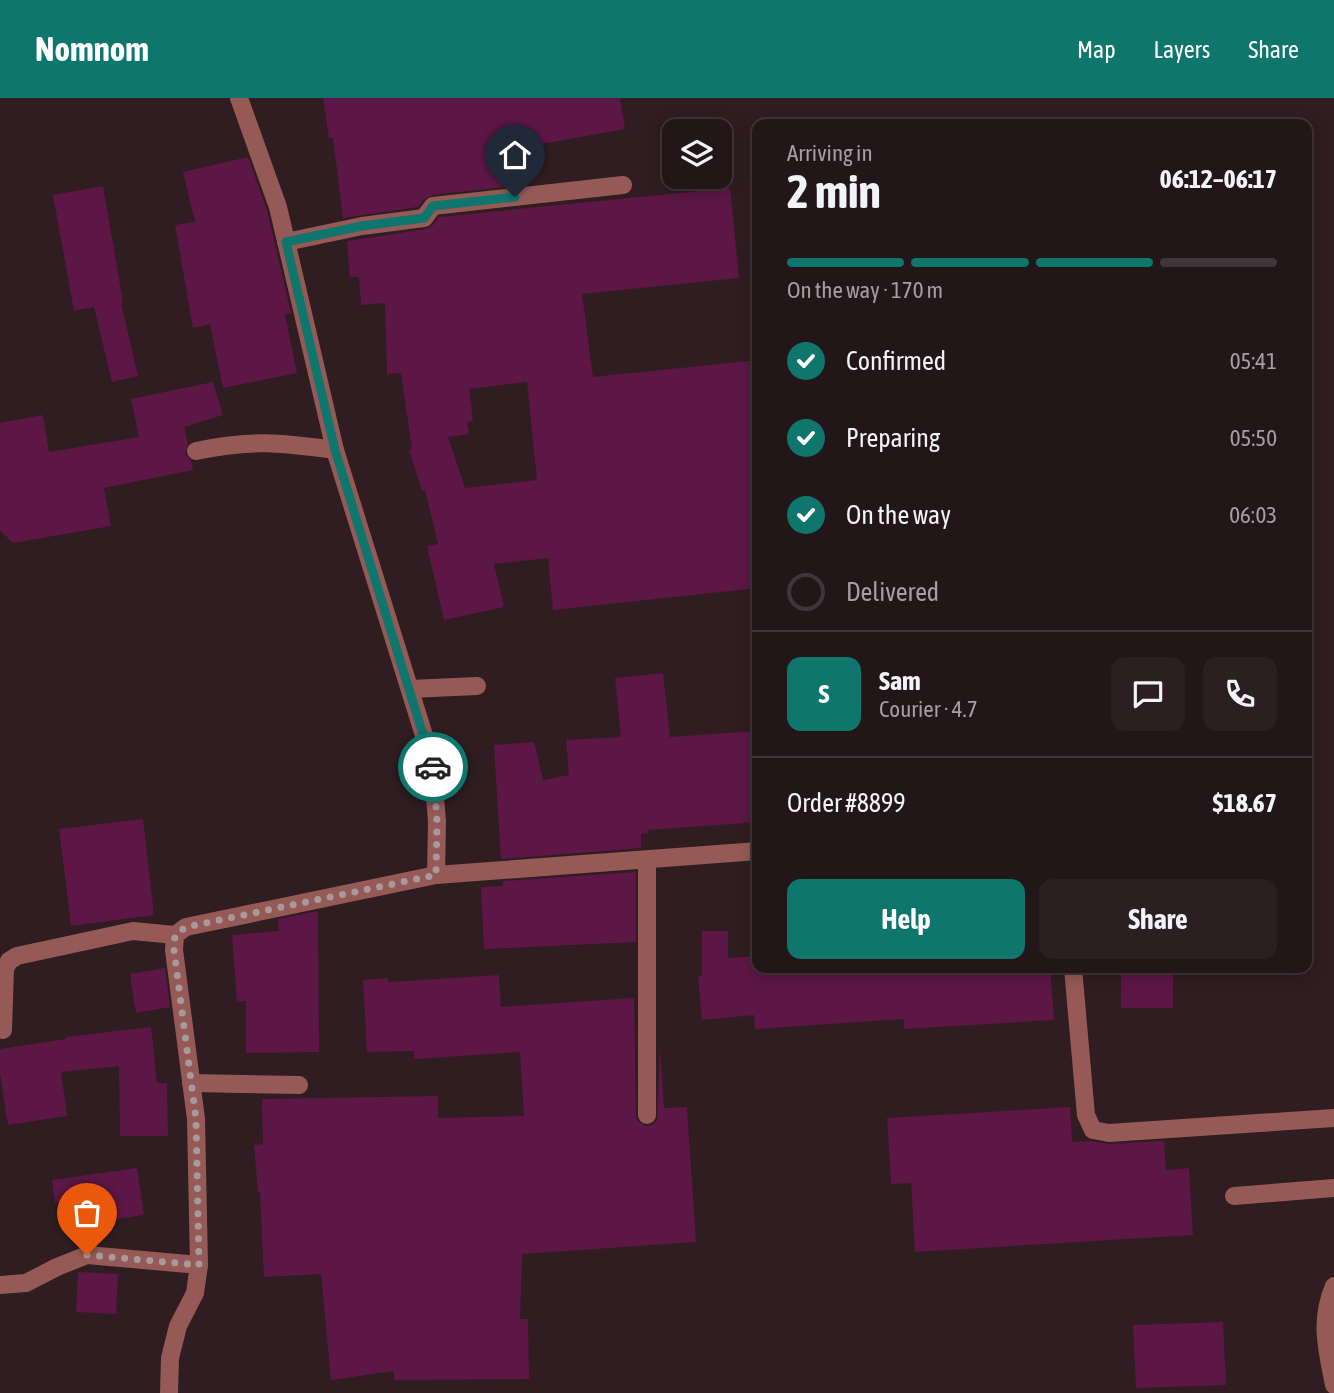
<!DOCTYPE html>
<html lang="en">
<head>
<meta charset="utf-8">
<style>
  body { margin:0; font-family:"Asap Condensed",sans-serif; background:#2b1f22; color:#f1f3f6; height:100vh; display:flex; flex-direction:column; font-size:26px; white-space:nowrap }
  * { box-sizing:border-box; margin:0 }
  p { font-size:23px; color:#a39fa2 }
  .icon { flex:none; width:38px; height:38px; fill:none; stroke:currentColor; stroke-width:2; stroke-linecap:round; stroke-linejoin:round }
  .map { position:relative; flex:1; overflow:hidden }
  .drawer { position:absolute; left:752px; top:21px; width:560px; height:854px; display:flex; flex-direction:column; background:#231619; border-radius:14px; box-shadow:0 4px 18px #0003,0 0 0 2px #403538 }
  .drawer>* { flex:none }
  .controls { position:absolute; left:662px; top:21px; display:grid; gap:14px }
  .controls a { display:grid; place-items:center; width:70px; height:70px; border-radius:14px; background:#231619; box-shadow:0 4px 18px #0003,0 0 0 2px #403538; font-size:35px }
  .pin { position:absolute; display:grid; place-items:center; width:60px; height:60px; color:#fff; margin:-72px -30px; border-radius:50% 50% 50% 0; rotate:-45deg; box-shadow:0 0 7px #0007 }
  .pin .icon { rotate:45deg }
  .courier { position:absolute; display:grid; place-items:center; width:70px; height:70px; margin:-35px; border:5px solid #0f766e; border-radius:50%; background:#fff; color:#222; box-shadow:0 2px 9px #0007 }
  .headline em { font-style:normal; font-weight:700 }
  .headline div { display:flex; flex-direction:column-reverse }
  .headline { display:flex; align-items:center; justify-content:space-between; height:119px; padding:0 35px }
  h1 { font-size:46px; font-weight:700; line-height:52px }
  .bar { display:grid; grid-template-columns:repeat(4,1fr); gap:10px 7px; align-content:center; height:84px; padding:0 35px }
  .bar i { height:9px; border-radius:5px; background:#403538 }
  .bar .active { background:#0f766e }
  .bar p { grid-column:span 4 }
  .line { display:flex; align-items:center; gap:18px; padding:0 35px; border-top:2px solid #403538 }
  .line div { flex:1 }
  .round { display:grid; place-items:center; flex:none; width:74px; height:74px; border-radius:14px; background:#2b1f22 }
  ol { padding:0 35px; list-style:none }
  li { display:flex; align-items:center; gap:21px; height:77px }
  li p { margin-inline-start:auto }
  li .icon { padding:7px; border-radius:50%; background:#0f766e; color:#fff; stroke-width:4 }
  li:last-child { color:#a39fa2 }
  li i { width:38px; height:38px; border:4px solid #403538; border-radius:50% }
  .button { display:flex; gap:14px; margin-top:auto; padding:14px 35px }
  .button a { flex:1; height:80px; border-radius:14px; background:#0f766e; color:#fff; font-size:28px; font-weight:700; line-height:80px; text-align:center }
  .button a+a { background:#2b1f22; color:#f1f3f6 }
  header { display:flex; align-items:center; gap:42px; box-sizing:border-box; height:98px; padding:0 35px; background:#0f766e; color:#fff }
  header strong { font-size:33px }
  nav { display:flex; gap:38px; margin-inline-start:auto; font-size:24px }
  .map>svg:first-child { display:block }
  .building { fill:#5c1746; fill-rule:evenodd }
  .lines { fill:none; stroke-linecap:round; stroke-linejoin:round }
  .minor { stroke:#955a56; stroke-width:18 }
  .done { stroke:#a8999c; stroke-width:7; stroke-dasharray:0 12.6 }
  .route { stroke:#0f766e; stroke-width:9 }
</style>
</head>
<body>
<header>
<strong>Nomnom</strong>
<nav><a>Map</a><a>Layers</a><a>Share</a></nav>
</header>
<div class="map">
<svg width="1334" height="1295" viewBox="0 0 1334 1295">
  <rect width="100%" height="100%" fill="#2f1d21"/>
  <g class="building">
    <path d="M323,0h297l5,31 -111,20 7,36 -89,10 -8,4 -6,8 -75,11 -10,-80h-4z"/>
    <path d="M248,59l19,53 24,103 -6,1 12,59 -74,15 -13,-64 -17,4 -18,-103 20,-3 -12,-50z"/>
    <path d="M103,88l20,116 -2,1 17,73 -26,6 -18,-75 -20,4 -21,-116z"/>
    <path d="M730,90l9,90 -157,16 11,83 165,-17v228l-205,22 -5,-52 -54,6 10,43 -60,13 -17,-74 11,-2 -13,-54 -3,1 -13,-41 3,-1 -11,-76 -14,1 -2,-71 -24,2 -2,-28h-9l-3,-36 79,-12 7,-4 6,-8zM527,284l10,98 -72,8 -17,-51 21,-3 -2,-12 6,-1 -4,-32z"/>
    <path d="M213,284l10,33 -39,12 4,17 -3,10 6,7 2,9 -89,18 7,38 -98,17 -13,-13v-107l43,-8 6,37 90,-15 -8,-38z"/>
    <path d="M663,575l7,64 88,-6v91l-110,8v3l-7,1v14l-140,11 -7,-114 40,-3 9,38 26,-5 -3,-35 55,-3 -6,-59z"/>
    <path d="M143,721l11,96 -83,11 -12,-97z"/>
    <path d="M636,774v70l-152,7 -3,-62 22,-1v-5z"/>
    <path d="M318,813l1,141 -73,1v-52l-9,1 -5,-67 47,-4 -1,-12z"/>
    <path d="M702,833h26v27l30,-2v12h292l4,52 -150,9v-10l-149,10 -1,-14 -52,5 -4,-44h4z"/>
    <path d="M165,870l5,39 -34,6 -6,-39z"/>
    <rect x="1121" y="870" width="52" height="40"/>
    <path d="M499,877l2,32 133,-9 2,118 2,5 8,5 6,-1 5,-5 3,-72 4,60 23,-1 9,135 -174,12 -2,65h8l1,60 -135,1v-9l-63,9 -10,-106 -57,3 -4,-85h-2l-4,-47 9,-1 -1,-45 176,-3v22l86,-2 -4,-64 -106,7v-8l-47,1 -4,-72 25,-2v4z"/>
    <path d="M151,929l6,56h10l1,53h-48l-1,-70 -58,6 6,44 -59,9 -8,-52v-24l66,-10v-2z"/>
    <path d="M1070,1009l2,35 18,-1 20,3 54,-3 2,29 23,-2 4,67 -278,17 -4,-69 -20,1 -4,-66z"/>
    <path d="M137,1070l7,47 -34,5 -4,-25 -51,8 -3,-23z"/>
    <path d="M78,1174l40,2 -2,40 -40,-2z"/>
    <path d="M1223,1224l3,63 -90,3 -3,-63z"/>
  </g>
  <g class="lines">
    <g class="minor">
      <path d="M239,0l39,109 57,243 97,311 5,60 -1,54"/>
      <path d="M286,144l76,-16 62,-8 9,-12 190,-21"/>
      <path d="M196,353c55,-12 85,-8 139,-1"/>
      <path d="M410,591l67,-3"/>
      <path d="M1073,870l13,147 7,15 16,3 225,-15"/>
      <path d="M3,932l2,-61 4,-8 8,-5 116,-25 42,4"/>
      <path d="M191,985l108,2"/>
      <path d="M647,1017v-255"/>
      <path d="M1234,1098l100,-8"/>
      <path d="M0,1187l26,-2 31,-16 30,-12 112,10"/>
      <path d="M1334,1188c-15,35 -7,63 0,99"/>
      <path d="M169,1295l1,-35 8,-32 17,-33 4,-28 -3,-146 -22,-169 1,-15 11,-8 250,-52 322,-24"/>
    </g>
  </g>
  <g class="lines">
    <path class="done" d="M87,1157l112,10 -3,-146 -22,-169 1,-15 11,-8 250,-52 1,-54 -4,-54"/>
    <path class="route" d="M433,669l-98,-317 -49,-208 76,-16 62,-8 9,-12 82,-9"/>
  </g>
</svg>
<div class="controls">
<a><svg class="icon" aria-label="layers" viewBox="0 0 24 24"><path d="M12 4l9 5-9 5-9-5zM3 14l9 5 9-5"/></svg></a>
</div>
<div class="pin" style="left:87px;top:1157px;background:#ea580c"><svg class="icon" aria-label="bag" viewBox="0 0 24 24"><path d="M5 8h14l-1 12H6zM9 8a3 3 0 0 1 6 0"/></svg></div>
<div class="pin" style="left:515px;top:99px;background:#1f2937"><svg class="icon" aria-label="home" viewBox="0 0 24 24"><path d="M3 11l9-7 9 7M6 9v11h12V9"/></svg></div>
<div class="courier" style="left:433px;top:669px"><svg class="icon" aria-label="car" viewBox="0 0 24 24"><path d="M5 17H2v-5l4-1 3-4h7l3 4 3 1v5h-3M9 17h6M6 11h13"/><circle cx="7" cy="17" r="2"/><circle cx="17" cy="17" r="2"/></svg></div>
<section class="drawer">
<div class="headline"><div><h1>2 min</h1><p>Arriving in</p></div><em>06:12–06:17</em></div>
<div class="bar"><i class="active"></i><i class="active"></i><i class="active"></i><i></i><p>On the way · 170 m</p></div>
<ol>
<li><svg class="icon" aria-label="check" viewBox="0 0 24 24"><path d="M5 12l5 5 9-10"/></svg>Confirmed<p>05:41</p></li>
<li><svg class="icon" aria-label="check" viewBox="0 0 24 24"><path d="M5 12l5 5 9-10"/></svg>Preparing<p>05:50</p></li>
<li><svg class="icon" aria-label="check" viewBox="0 0 24 24"><path d="M5 12l5 5 9-10"/></svg>On the way<p>06:03</p></li>
<li><i></i>Delivered</li>
</ol>
<div class="line" style="height:126px"><b class="round" style="background:#0f766e;color:#fff">S</b><div><b>Sam</b><p>Courier · 4.7</p></div><a class="round"><svg class="icon" aria-label="chat" viewBox="0 0 24 24"><path d="M4 5h16v11H9l-5 4z"/></svg></a><a class="round"><svg class="icon" aria-label="phone" viewBox="0 0 24 24"><path d="M5 4h4l2 5-3 2q2 4 5 5l2-3 5 2v4C11 20 4 13 5 4z"/></svg></a></div>
<div class="line" style="height:91px"><div>Order #8899</div><b>$18.67</b></div>
<div class="button"><a>Help</a><a>Share</a></div>
</section>
</div>
</body>
</html>
